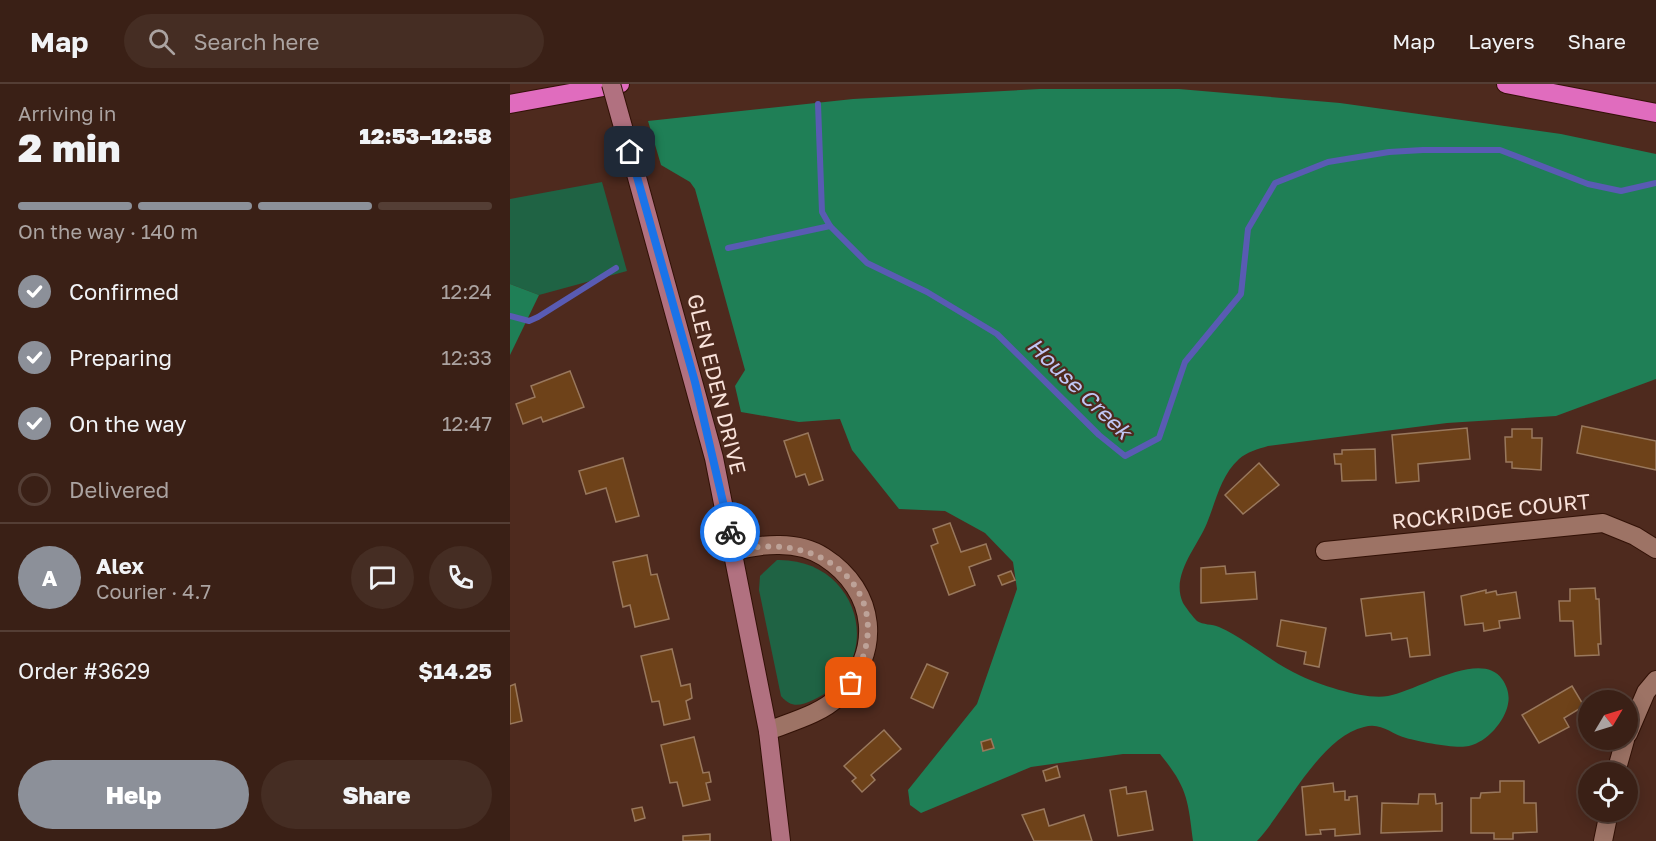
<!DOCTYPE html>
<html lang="en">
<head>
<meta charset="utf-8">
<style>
  body { margin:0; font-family:"Golos Text",sans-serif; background:#452d23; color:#f1f3f6; height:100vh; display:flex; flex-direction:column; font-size:22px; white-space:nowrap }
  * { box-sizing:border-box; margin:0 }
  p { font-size:20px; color:#aba3a1 }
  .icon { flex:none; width:33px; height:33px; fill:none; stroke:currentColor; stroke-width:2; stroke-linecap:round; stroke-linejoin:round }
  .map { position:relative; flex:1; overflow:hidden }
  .details { display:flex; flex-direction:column; background:#3a2016; width:510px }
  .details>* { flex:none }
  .needle { width:39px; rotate:52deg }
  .buttons { position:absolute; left:1068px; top:606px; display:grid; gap:12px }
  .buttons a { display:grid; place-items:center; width:60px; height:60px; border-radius:50%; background:#3a2016; box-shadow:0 3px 15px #0003,0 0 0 2px #543e35; font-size:30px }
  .pin { position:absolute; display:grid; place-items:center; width:51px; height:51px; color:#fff; margin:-26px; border-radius:12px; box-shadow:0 3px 9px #0006 }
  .courier { position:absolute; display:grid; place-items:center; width:60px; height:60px; margin:-30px; border:4px solid #1a73e8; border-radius:50%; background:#fff; color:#222; box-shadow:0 2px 8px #0007 }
  .summary em { font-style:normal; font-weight:800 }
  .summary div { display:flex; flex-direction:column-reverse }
  .summary { display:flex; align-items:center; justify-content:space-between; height:102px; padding:0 18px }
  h1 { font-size:39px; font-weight:800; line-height:45px }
  .bar { display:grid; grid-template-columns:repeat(4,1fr); gap:9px 6px; align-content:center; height:72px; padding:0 18px }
  .bar i { height:8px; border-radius:4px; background:#543e35 }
  .bar .on { background:#8c9099 }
  .bar p { grid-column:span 4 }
  .line { display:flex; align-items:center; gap:15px; padding:0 18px; border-top:2px solid #543e35 }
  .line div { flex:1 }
  .round { display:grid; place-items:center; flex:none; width:63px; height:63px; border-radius:32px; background:#452d23 }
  ol { padding:0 18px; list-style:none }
  li { display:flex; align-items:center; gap:18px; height:66px }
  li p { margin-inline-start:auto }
  li .icon { padding:6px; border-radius:50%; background:#8c9099; color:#fff; stroke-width:4 }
  li:last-child { color:#aba3a1 }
  li i { width:33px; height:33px; border:3px solid #543e35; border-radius:50% }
  .button { display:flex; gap:12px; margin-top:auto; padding:12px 18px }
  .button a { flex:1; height:69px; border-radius:36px; background:#8c9099; color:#fff; font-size:24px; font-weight:800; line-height:69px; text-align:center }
  .button a+a { background:#452d23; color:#f1f3f6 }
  header { display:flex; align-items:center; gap:36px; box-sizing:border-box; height:84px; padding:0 30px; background:#3a2016; border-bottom:2px solid #543e35 }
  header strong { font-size:28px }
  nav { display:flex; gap:33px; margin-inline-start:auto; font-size:21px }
  .search { width:420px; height:54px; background:#452d23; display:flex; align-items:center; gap:15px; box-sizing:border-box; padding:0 21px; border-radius:33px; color:#aba3a1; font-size:22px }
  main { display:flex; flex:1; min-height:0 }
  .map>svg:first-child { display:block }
  .green { fill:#1f6344 }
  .forest { fill:#1f7f56 }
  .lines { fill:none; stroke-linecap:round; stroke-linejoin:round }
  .stream { stroke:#595bb3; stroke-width:6 }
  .building { fill:#6e4219; stroke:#99785d; stroke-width:1.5 }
  .street-casing { stroke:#321106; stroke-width:20 }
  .secondary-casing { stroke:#321106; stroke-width:20 }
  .highway-casing { stroke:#321106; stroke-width:20 }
  .street { stroke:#9d7365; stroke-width:18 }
  .secondary { stroke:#b17180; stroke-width:18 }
  .highway { stroke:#e06cbe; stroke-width:18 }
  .secondary-bridge-casing { stroke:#321106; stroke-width:20; stroke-linecap:butt }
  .secondary-bridge { stroke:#b17180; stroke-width:18 }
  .done { stroke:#bda298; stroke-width:6; stroke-dasharray:0 10.8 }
  .route { stroke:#1a73e8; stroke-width:8 }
  .labels { text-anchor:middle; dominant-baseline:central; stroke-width:4.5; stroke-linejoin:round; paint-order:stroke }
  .street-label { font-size:21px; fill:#f9e2da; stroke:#4e2a1e }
  .water-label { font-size:22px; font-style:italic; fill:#c1c6f5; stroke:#4e2a1e }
</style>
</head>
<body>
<header>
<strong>Map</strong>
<div class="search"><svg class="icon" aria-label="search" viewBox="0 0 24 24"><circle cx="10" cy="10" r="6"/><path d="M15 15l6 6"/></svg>Search here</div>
<nav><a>Map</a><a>Layers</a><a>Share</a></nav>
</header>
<main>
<section class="details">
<div class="summary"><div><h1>2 min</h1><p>Arriving in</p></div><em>12:53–12:58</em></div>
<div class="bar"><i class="on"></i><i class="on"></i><i class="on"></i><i></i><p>On the way · 140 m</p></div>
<ol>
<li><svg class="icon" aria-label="check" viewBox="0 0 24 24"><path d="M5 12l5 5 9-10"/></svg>Confirmed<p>12:24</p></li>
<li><svg class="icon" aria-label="check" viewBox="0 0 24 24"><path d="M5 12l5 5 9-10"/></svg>Preparing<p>12:33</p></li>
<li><svg class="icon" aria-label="check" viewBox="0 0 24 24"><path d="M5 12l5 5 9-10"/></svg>On the way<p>12:47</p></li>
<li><i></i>Delivered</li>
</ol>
<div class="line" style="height:108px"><b class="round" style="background:#8c9099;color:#fff">A</b><div><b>Alex</b><p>Courier · 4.7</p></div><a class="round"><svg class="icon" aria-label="chat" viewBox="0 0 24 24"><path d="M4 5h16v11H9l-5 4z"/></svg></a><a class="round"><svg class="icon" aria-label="phone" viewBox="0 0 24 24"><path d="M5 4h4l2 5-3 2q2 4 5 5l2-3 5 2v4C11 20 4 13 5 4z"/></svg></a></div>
<div class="line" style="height:78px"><div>Order #3629</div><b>$14.25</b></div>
<div class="button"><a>Help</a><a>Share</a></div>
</section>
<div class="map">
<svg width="1146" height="757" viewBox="0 0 1146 757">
  <rect width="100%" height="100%" fill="#4e2a1e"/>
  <g class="green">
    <path d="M92,98l25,89 -88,24 -29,-11v-85z"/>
    <path d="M267,476c84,-2 111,104 36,140 -13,6 -22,8 -32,-4l-22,-106 1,-14z"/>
  </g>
  <g class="forest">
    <path d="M530,5h139l161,14 221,31 95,20v225l-100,37 -109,7 -179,23c-10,3 -21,6 -29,13 -18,16 -23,42 -32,64 -9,23 -37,52 -24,80 3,5 10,14 14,18 6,4 15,3 22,6 29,13 53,36 82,49 22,10 64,24 87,20 29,-5 93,-47 114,-17 5,7 8,16 6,25 -3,17 -21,38 -39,42 -14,3 -48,-4 -63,-8 -15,-4 -25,-16 -42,-11 -44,10 -78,83 -107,114h-64c-5,-42 -6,-54 -33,-87h-37l-92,13 -110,46 -11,-8 -2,-15 69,-86 40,-115 -4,-27 -28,-29 -40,-22 -46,-2 -47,-59 -12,-31 -41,3 -58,-10 -6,-26 10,-16 -50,-181 -5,-7 -29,-17 -13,-44 205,-22z"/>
    <path d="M0,200l29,11 -29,60z"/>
  </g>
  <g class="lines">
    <g class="stream">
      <path d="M308,20l4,108 8,14 37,37 60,29 70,42 102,101 26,21 34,-18 26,-76 56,-68 7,-65 27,-46 53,-21 61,-10 34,-2h77l88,34 33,7 35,-8"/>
      <path d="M218,164l102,-22"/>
      <path d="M0,232l19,5 9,-4 78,-49"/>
    </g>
  </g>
  <g class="building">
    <path d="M60,287l14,36 -41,15 -2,-5 -18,7 -7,-20 19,-7 -4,-11z"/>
    <path d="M1072,342l74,15v29l-79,-17z"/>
    <path d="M957,344l3,31 -52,5 1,17 -23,2 -4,-48z"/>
    <path d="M1002,345h20v9h10l-1,32 -29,-2v-6h-6l-1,-25h7z"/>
    <path d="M298,349l15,47 -14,5 -4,-11 -9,3 -12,-36z"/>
    <path d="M865,365l1,31 -34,1 -1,-17h-6l-1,-10h8v-4z"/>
    <path d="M113,374l16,58 -23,6 -10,-34 -20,6 -7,-23z"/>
    <path d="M749,379l20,22 -36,29 -18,-19z"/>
    <path d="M440,439l11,29 25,-8 5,15 -22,8 6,18 -26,10 -18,-49 7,-3 -5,-14z"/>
    <path d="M137,471l4,20 6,-1 12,45 -34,8 -5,-22 -7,2 -10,-45z"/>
    <path d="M715,482l1,8 29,-2 2,27 -56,4v-35z"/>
    <path d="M501,487l4,9 -13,5 -4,-9z"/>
    <path d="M1085,504l1,11h3l2,45h-3l1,11 -24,1 -2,-35h-13l-1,-20h11v-12z"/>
    <path d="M976,506v3l10,-2 1,4 19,-3 4,26 -21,3 1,7 -16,3 -1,-8 -18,2 -4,-29z"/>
    <path d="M914,508l6,63 -20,2 -3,-19 -15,2 -1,-7 -25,3 -5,-37z"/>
    <path d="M771,536l45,8 -7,39 -15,-3 2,-12 -29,-6z"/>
    <path d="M162,565l9,37 9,-2 2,14 -6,3 4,18 -26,6 -5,-24 -7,1 -11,-46z"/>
    <path d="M417,580l21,9 -15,35 -22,-10z"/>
    <path d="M5,600l7,37 -12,3v-38z"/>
    <path d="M1062,602l12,20 -20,12 5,9 -30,16 -17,-28z"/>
    <path d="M374,646l17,19 -30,26 4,5 -13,12 -10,-11 4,-3 -12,-12z"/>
    <path d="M184,653l9,36 6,-1 2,10 -5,1 4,17 -27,6 -6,-24 -7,1 -9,-38z"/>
    <path d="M481,655l3,9 -11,3 -2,-9z"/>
    <path d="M547,682l3,11 -14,4 -3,-10z"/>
    <path d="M990,697h24v22h12l1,29 -24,1v6h-19v-6h-23v-35h9l1,-5 19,-1z"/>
    <path d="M823,699l1,9 11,-1v9h4v-3l8,-1 3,38 -25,2v-7l-15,1 1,4 -15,1 -4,-48z"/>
    <path d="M616,703l1,7 19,-3 7,39 -35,6 -8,-46z"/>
    <path d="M909,710h16l1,10 6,-1v28l-61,2 1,-30 36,1z"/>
    <path d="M132,723l3,11 -10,3 -3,-12z"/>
    <path d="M534,725l5,17 35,-11 8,26h-58l-12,-26z"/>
    <path d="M200,750v7h-27v-5z"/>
  </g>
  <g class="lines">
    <g class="street-casing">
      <g id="street">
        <path d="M224,467c27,-7 64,-11 90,6 53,34 59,96 14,140 -17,17 -48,25 -70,34"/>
        <path d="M815,467l278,-28 32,13 21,13"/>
        <path d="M1118,650l18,-42 10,-12"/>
        <path d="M1106,688l9,-32"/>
        <path d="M1093,757l6,-29"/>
      </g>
    </g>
    <g class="secondary-casing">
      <path id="secondary" d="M120,68l84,306 54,273 13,110"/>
    </g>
    <g class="highway-casing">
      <g id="highway">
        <path d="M996,0l150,29"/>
        <path d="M0,20l110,-20"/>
      </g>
    </g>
    <use href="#street" class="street"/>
    <use href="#secondary" class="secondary"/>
    <use href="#highway" class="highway"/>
    <g class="secondary-bridge-casing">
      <path id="secondary-bridge" d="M101,0l19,68"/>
    </g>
    <use href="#secondary-bridge" class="secondary-bridge"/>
  </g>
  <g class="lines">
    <path class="done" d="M220,448l4,19c89,-23 170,43 117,132"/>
    <path class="route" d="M120,68l65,230 35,150"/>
  </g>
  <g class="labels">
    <g class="street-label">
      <text transform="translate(207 300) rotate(76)">GLEN EDEN DRIVE</text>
      <text transform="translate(981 427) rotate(-6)">ROCKRIDGE COURT</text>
    </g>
    <g class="water-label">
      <text transform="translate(570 304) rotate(44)">House Creek</text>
    </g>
  </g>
</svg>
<div class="buttons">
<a><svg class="needle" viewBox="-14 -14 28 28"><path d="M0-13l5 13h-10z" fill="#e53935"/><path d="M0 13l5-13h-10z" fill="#aba3a1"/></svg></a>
<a><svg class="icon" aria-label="locate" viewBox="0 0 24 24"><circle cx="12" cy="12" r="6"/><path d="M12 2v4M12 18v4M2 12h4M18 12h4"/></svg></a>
</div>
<div class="pin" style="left:341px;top:599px;background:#ea580c"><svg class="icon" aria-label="bag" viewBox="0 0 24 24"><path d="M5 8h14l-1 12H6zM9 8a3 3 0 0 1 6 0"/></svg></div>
<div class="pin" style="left:120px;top:68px;background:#1f2937"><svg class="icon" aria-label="home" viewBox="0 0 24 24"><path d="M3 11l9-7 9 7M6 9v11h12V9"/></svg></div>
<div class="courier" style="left:220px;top:448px"><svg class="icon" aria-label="bike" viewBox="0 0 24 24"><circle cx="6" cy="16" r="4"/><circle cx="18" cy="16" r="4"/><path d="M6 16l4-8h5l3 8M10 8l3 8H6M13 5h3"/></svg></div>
</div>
</main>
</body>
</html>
